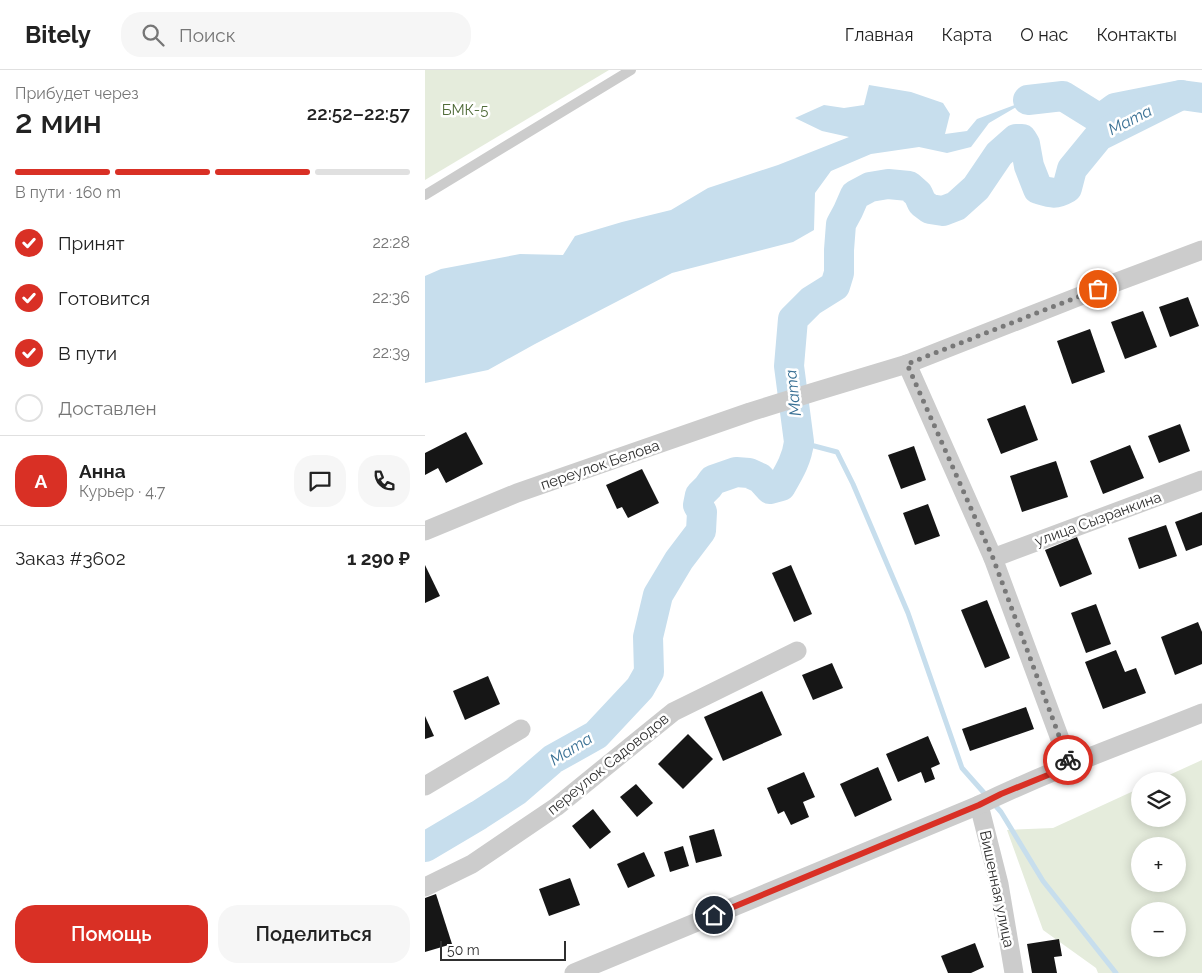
<!DOCTYPE html>
<html lang="ru">
<head>
<meta charset="utf-8">
<style>
  body { margin:0; font-family:Raleway,sans-serif; background:#f6f6f6; color:#222; height:100vh; display:flex; flex-direction:column; font-size:19px; white-space:nowrap }
  * { box-sizing:border-box; margin:0 }
  p { font-size:16px; color:#767676 }
  .icon { flex:none; width:28px; height:28px; fill:none; stroke:currentColor; stroke-width:2; stroke-linecap:round; stroke-linejoin:round }
  .map { position:relative; flex:1; overflow:hidden }
  .sheet { display:flex; flex-direction:column; background:#fff; width:425px }
  .sheet>* { flex:none }
  .controls { position:absolute; left:706px; top:702px; display:grid; gap:10px }
  .controls a { display:grid; place-items:center; width:55px; height:55px; border-radius:50%; background:#fff; box-shadow:0 2px 12px #0003; font-size:25px }
  .scale { position:absolute; left:15px; bottom:12px; width:126px; box-sizing:border-box; padding-left:5px; border:2px solid #2f2f2f; border-top:0; font-size:14px; line-height:18px; white-space:nowrap; color:#2f2f2f; -webkit-text-stroke:4px #fff; paint-order:stroke }
  .pin { position:absolute; display:grid; place-items:center; width:42px; height:42px; color:#fff; margin:-21px; border:2px solid #fff; border-radius:50%; box-shadow:0 1px 5px #0007 }
  .courier { position:absolute; display:grid; place-items:center; width:50px; height:50px; margin:-25px; border:4px solid #d93025; border-radius:50%; background:#fff; color:#222; box-shadow:0 1px 6px #0007 }
  .summary em { font-style:normal; font-weight:600 }
  .summary div { display:flex; flex-direction:column-reverse }
  .summary { display:flex; align-items:center; justify-content:space-between; height:85px; padding:0 15px }
  h1 { font-size:32px; font-weight:600; line-height:38px }
  .bar { display:grid; grid-template-columns:repeat(4,1fr); gap:8px 5px; align-content:center; height:60px; padding:0 15px }
  .bar i { height:6px; border-radius:4px; background:#e0e0e0 }
  .bar .on { background:#d93025 }
  .bar p { grid-column:span 4 }
  .line { display:flex; align-items:center; gap:12px; padding:0 15px; border-top:1px solid #e0e0e0 }
  .line div { flex:1 }
  .round { display:grid; place-items:center; flex:none; width:52px; height:52px; border-radius:20px; background:#f6f6f6 }
  ol { padding:0 15px; list-style:none }
  li { display:flex; align-items:center; gap:15px; height:55px }
  li p { margin-inline-start:auto }
  li .icon { padding:5px; border-radius:50%; background:#d93025; color:#fff; stroke-width:4 }
  li:last-child { color:#767676 }
  li i { width:28px; height:28px; border:2px solid #e0e0e0; border-radius:50% }
  .primary-button { display:flex; gap:10px; margin-top:auto; padding:10px 15px }
  .primary-button a { flex:1; height:58px; border-radius:20px; background:#d93025; color:#fff; font-size:20px; font-weight:600; line-height:58px; text-align:center }
  .primary-button a+a { background:#f6f6f6; color:#222 }
  header { display:flex; align-items:center; gap:30px; box-sizing:border-box; height:70px; padding:0 25px; background:#fff; border-bottom:1px solid #e0e0e0 }
  header strong { font-size:24px }
  nav { display:flex; gap:28px; margin-inline-start:auto; font-size:18px }
  .search { width:350px; height:45px; background:#f6f6f6; display:flex; align-items:center; gap:12px; box-sizing:border-box; padding:0 18px; border-radius:20px; color:#767676; font-size:19px }
  main { display:flex; flex:1; min-height:0 }
  .map>svg:first-child { display:block }
  .green { fill:#e5ecdc; fill-rule:evenodd }
  .water { fill:#c7deed }
  .lines { fill:none; stroke-linecap:round; stroke-linejoin:round }
  .stream { stroke:#c7deed; stroke-width:5 }
  .river { stroke:#c7deed; stroke-width:30 }
  .building { fill:#161616 }
  .lane { stroke:#ccc; stroke-width:10 }
  .street { stroke:#ccc; stroke-width:19 }
  .done { stroke:#787878; stroke-width:5; stroke-dasharray:0 9 }
  .route { stroke:#d93025; stroke-width:6 }
  .labels { text-anchor:middle; dominant-baseline:central; stroke-width:5; stroke-linejoin:round; paint-order:stroke }
  .park-label { font-size:15px; fill:#516c3a; stroke:#fff }
  .street-label { font-size:15px; fill:#2f2f2f; stroke:#fff }
  .water-label { font-size:16px; font-style:italic; fill:#397094; stroke:#fff }
</style>
</head>
<body>
<header>
<strong>Bitely</strong>
<div class="search"><svg class="icon" aria-label="search" viewBox="0 0 24 24"><circle cx="10" cy="10" r="6"/><path d="M15 15l6 6"/></svg>Поиск</div>
<nav><a>Главная</a><a>Карта</a><a>О нас</a><a>Контакты</a></nav>
</header>
<main>
<section class="sheet">
<div class="summary"><div><h1>2 мин</h1><p>Прибудет через</p></div><em>22:52–22:57</em></div>
<div class="bar"><i class="on"></i><i class="on"></i><i class="on"></i><i></i><p>В пути · 160 m</p></div>
<ol>
<li><svg class="icon" aria-label="check" viewBox="0 0 24 24"><path d="M5 12l5 5 9-10"/></svg>Принят<p>22:28</p></li>
<li><svg class="icon" aria-label="check" viewBox="0 0 24 24"><path d="M5 12l5 5 9-10"/></svg>Готовится<p>22:36</p></li>
<li><svg class="icon" aria-label="check" viewBox="0 0 24 24"><path d="M5 12l5 5 9-10"/></svg>В пути<p>22:39</p></li>
<li><i></i>Доставлен</li>
</ol>
<div class="line" style="height:90px"><b class="round" style="background:#d93025;color:#fff">А</b><div><b>Анна</b><p>Курьер · 4.7</p></div><a class="round"><svg class="icon" aria-label="chat" viewBox="0 0 24 24"><path d="M4 5h16v11H9l-5 4z"/></svg></a><a class="round"><svg class="icon" aria-label="phone" viewBox="0 0 24 24"><path d="M5 4h4l2 5-3 2q2 4 5 5l2-3 5 2v4C11 20 4 13 5 4z"/></svg></a></div>
<div class="line" style="height:65px"><div>Заказ #3602</div><b>1 290 ₽</b></div>
<div class="primary-button"><a>Помощь</a><a>Поделиться</a></div>
</section>
<div class="map">
<svg width="777" height="903" viewBox="0 0 777 903">
  <rect width="100%" height="100%" fill="#fff"/>
  <g class="green">
    <path d="M0,0h184l-184,110z"/>
    <path d="M777,690v213h-104l-2,-5 -53,-38 -36,-100 46,-2 87,-40v31h37v-38h-21zM715,776h37v38h-37zM715,841h37v38h-37z"/>
  </g>
  <path class="water" d="M444,15l42,7 32,11 7,11 -5,20 22,-3 10,-12 51,-19 -39,23 -18,24 -24,6 -28,-6 -48,7 -40,17 -16,22 -1,37 -21,12 -121,31 -137,71 -47,26 -63,13v-107l16,-7 79,-15 43,1 12,-19 47,-14 49,-12 37,-22 70,-23 71,-28 -27,-6 -27,-13 29,-13 20,3 20,-3z"/>
  <g class="lines">
    <path class="stream" d="M374,372l38,10 16,32 55,129 54,155 39,44 42,69 73,92"/>
    <g class="river">
      <path d="M603,30l35,-4 37,23 15,-11 66,-13 21,3"/>
      <path d="M0,777l54,-32 37,-24 37,-32 43,-24 44,-47 9,-16 -1,-35 10,-42 21,-35 22,-29 1,-19 -4,-7 2,-10 8,-8 5,-7 23,-8 13,1 11,5 10,11 11,-3c8,-14 16,-27 18,-44l-10,-76 4,-47 18,-18 24,-15 4,-13v-23l2,-26 7,-13 7,-16 15,-8 18,-3 21,2 9,8 4,9 8,6 13,2 13,-5 20,-18 23,-34 17,-15h6l3,5 4,22 9,23c13,4 17,6 29,-1l5,-19 27,-33 82,-41"/>
    </g>
  </g>
  <g class="building">
    <path d="M763,227l11,29 -29,11 -11,-30z"/>
    <path d="M718,241l14,36 -32,12 -14,-37z"/>
    <path d="M665,259l15,43 -33,12 -15,-43z"/>
    <path d="M600,335l13,35 -37,14 -14,-35z"/>
    <path d="M755,354l10,27 -31,12 -11,-27z"/>
    <path d="M41,362l17,32 -37,19 -8,-15 -13,7v-22z"/>
    <path d="M705,375l14,33 -41,16 -13,-33z"/>
    <path d="M489,376l12,34 -25,9 -13,-34z"/>
    <path d="M631,391l12,36 -46,15 -12,-36z"/>
    <path d="M217,399l17,34 -31,15 -6,-11 -5,2 -11,-24z"/>
    <path d="M503,434l12,32 -25,9 -12,-32z"/>
    <path d="M777,442v33l-16,6 -11,-29z"/>
    <path d="M741,455l11,31 -38,13 -11,-31z"/>
    <path d="M652,467l15,37 -32,13 -15,-37z"/>
    <path d="M0,495l15,31 -15,7z"/>
    <path d="M366,495l21,49 -18,8 -22,-49z"/>
    <path d="M562,530l23,58 -25,10 -24,-58z"/>
    <path d="M671,534l15,40 -25,9 -15,-40z"/>
    <path d="M773,552l4,10v32l-27,11 -14,-38z"/>
    <path d="M691,580l9,22 11,-4 10,25 -43,16 -18,-47z"/>
    <path d="M407,593l11,25 -30,12 -11,-25z"/>
    <path d="M63,606l12,28 -35,16 -12,-29z"/>
    <path d="M337,621l20,44 -59,26 -19,-44z"/>
    <path d="M601,637l8,22 -64,22 -8,-22z"/>
    <path d="M0,646l9,20 -9,3z"/>
    <path d="M263,664l25,25 -30,30 -25,-25z"/>
    <path d="M503,666l12,28 -9,4 4,11 -10,4 -4,-11 -23,10 -12,-28z"/>
    <path d="M453,697l14,33 -37,17 -15,-33z"/>
    <path d="M379,702l11,25 -12,5 6,15 -18,8 -7,-14 -6,3 -11,-26z"/>
    <path d="M211,714l17,19 -16,14 -17,-20z"/>
    <path d="M168,739l18,23 -21,17 -18,-23z"/>
    <path d="M289,759l8,27 -26,7 -7,-27z"/>
    <path d="M258,776l6,20 -19,6 -6,-20z"/>
    <path d="M219,782l11,24 -27,12 -11,-24z"/>
    <path d="M145,808l10,27 -31,11 -10,-27z"/>
    <path d="M11,824l16,50 -27,8v-54z"/>
    <path d="M634,869l3,17 -8,1 3,16h-25l-5,-29z"/>
    <path d="M550,873l9,24 -13,6h-23l-7,-17z"/>
  </g>
  <g class="lines">
    <path class="lane" d="M0,125l206,-125"/>
    <g class="street">
      <path d="M482,294l86,194 77,208"/>
      <path d="M0,461l92,-38 233,-81 64,-20 93,-28 191,-75 104,-39"/>
      <path d="M568,488l209,-78"/>
      <path d="M0,716l96,-57"/>
      <path d="M554,735l20,79 15,89"/>
      <path d="M0,817l47,-23 84,-57 117,-95 124,-61"/>
      <path d="M149,903l405,-168c72,-35 148,-62 223,-92"/>
    </g>
  </g>
  <g class="lines">
    <path class="done" d="M643,690l-75,-202 -86,-194 191,-75"/>
    <path class="route" d="M289,845l265,-110 22,-11 69,-28 -2,-6"/>
  </g>
  <g class="labels">
    <g class="park-label">
      <text x="40" y="40">БМК-5</text>
    </g>
    <g class="street-label">
      <text transform="translate(175 395) rotate(-19)">переулок Белова</text>
      <text transform="translate(673 449) rotate(-20)">улица Сызранкина</text>
      <text transform="translate(183 694) rotate(-39)">переулок Садоводов</text>
      <text transform="translate(572 819) rotate(78)">Вишенная улица</text>
    </g>
    <g class="water-label">
      <text transform="translate(705 50) rotate(-27)">Мата</text>
      <text transform="translate(368 323) rotate(-96)">Мата</text>
      <text transform="translate(146 679) rotate(-32)">Мата</text>
    </g>
  </g>
</svg>
<div class="controls">
<a><svg class="icon" aria-label="layers" viewBox="0 0 24 24"><path d="M12 4l9 5-9 5-9-5zM3 14l9 5 9-5"/></svg></a>
<a>+</a>
<a>−</a>
</div>
<div class="scale">50 m</div>
<div class="pin" style="left:673px;top:219px;background:#ea580c"><svg class="icon" aria-label="bag" viewBox="0 0 24 24"><path d="M5 8h14l-1 12H6zM9 8a3 3 0 0 1 6 0"/></svg></div>
<div class="pin" style="left:289px;top:845px;background:#1f2937"><svg class="icon" aria-label="home" viewBox="0 0 24 24"><path d="M3 11l9-7 9 7M6 9v11h12V9"/></svg></div>
<div class="courier" style="left:643px;top:690px"><svg class="icon" aria-label="bike" viewBox="0 0 24 24"><circle cx="6" cy="16" r="4"/><circle cx="18" cy="16" r="4"/><path d="M6 16l4-8h5l3 8M10 8l3 8H6M13 5h3"/></svg></div>
</div>
</main>
</body>
</html>
